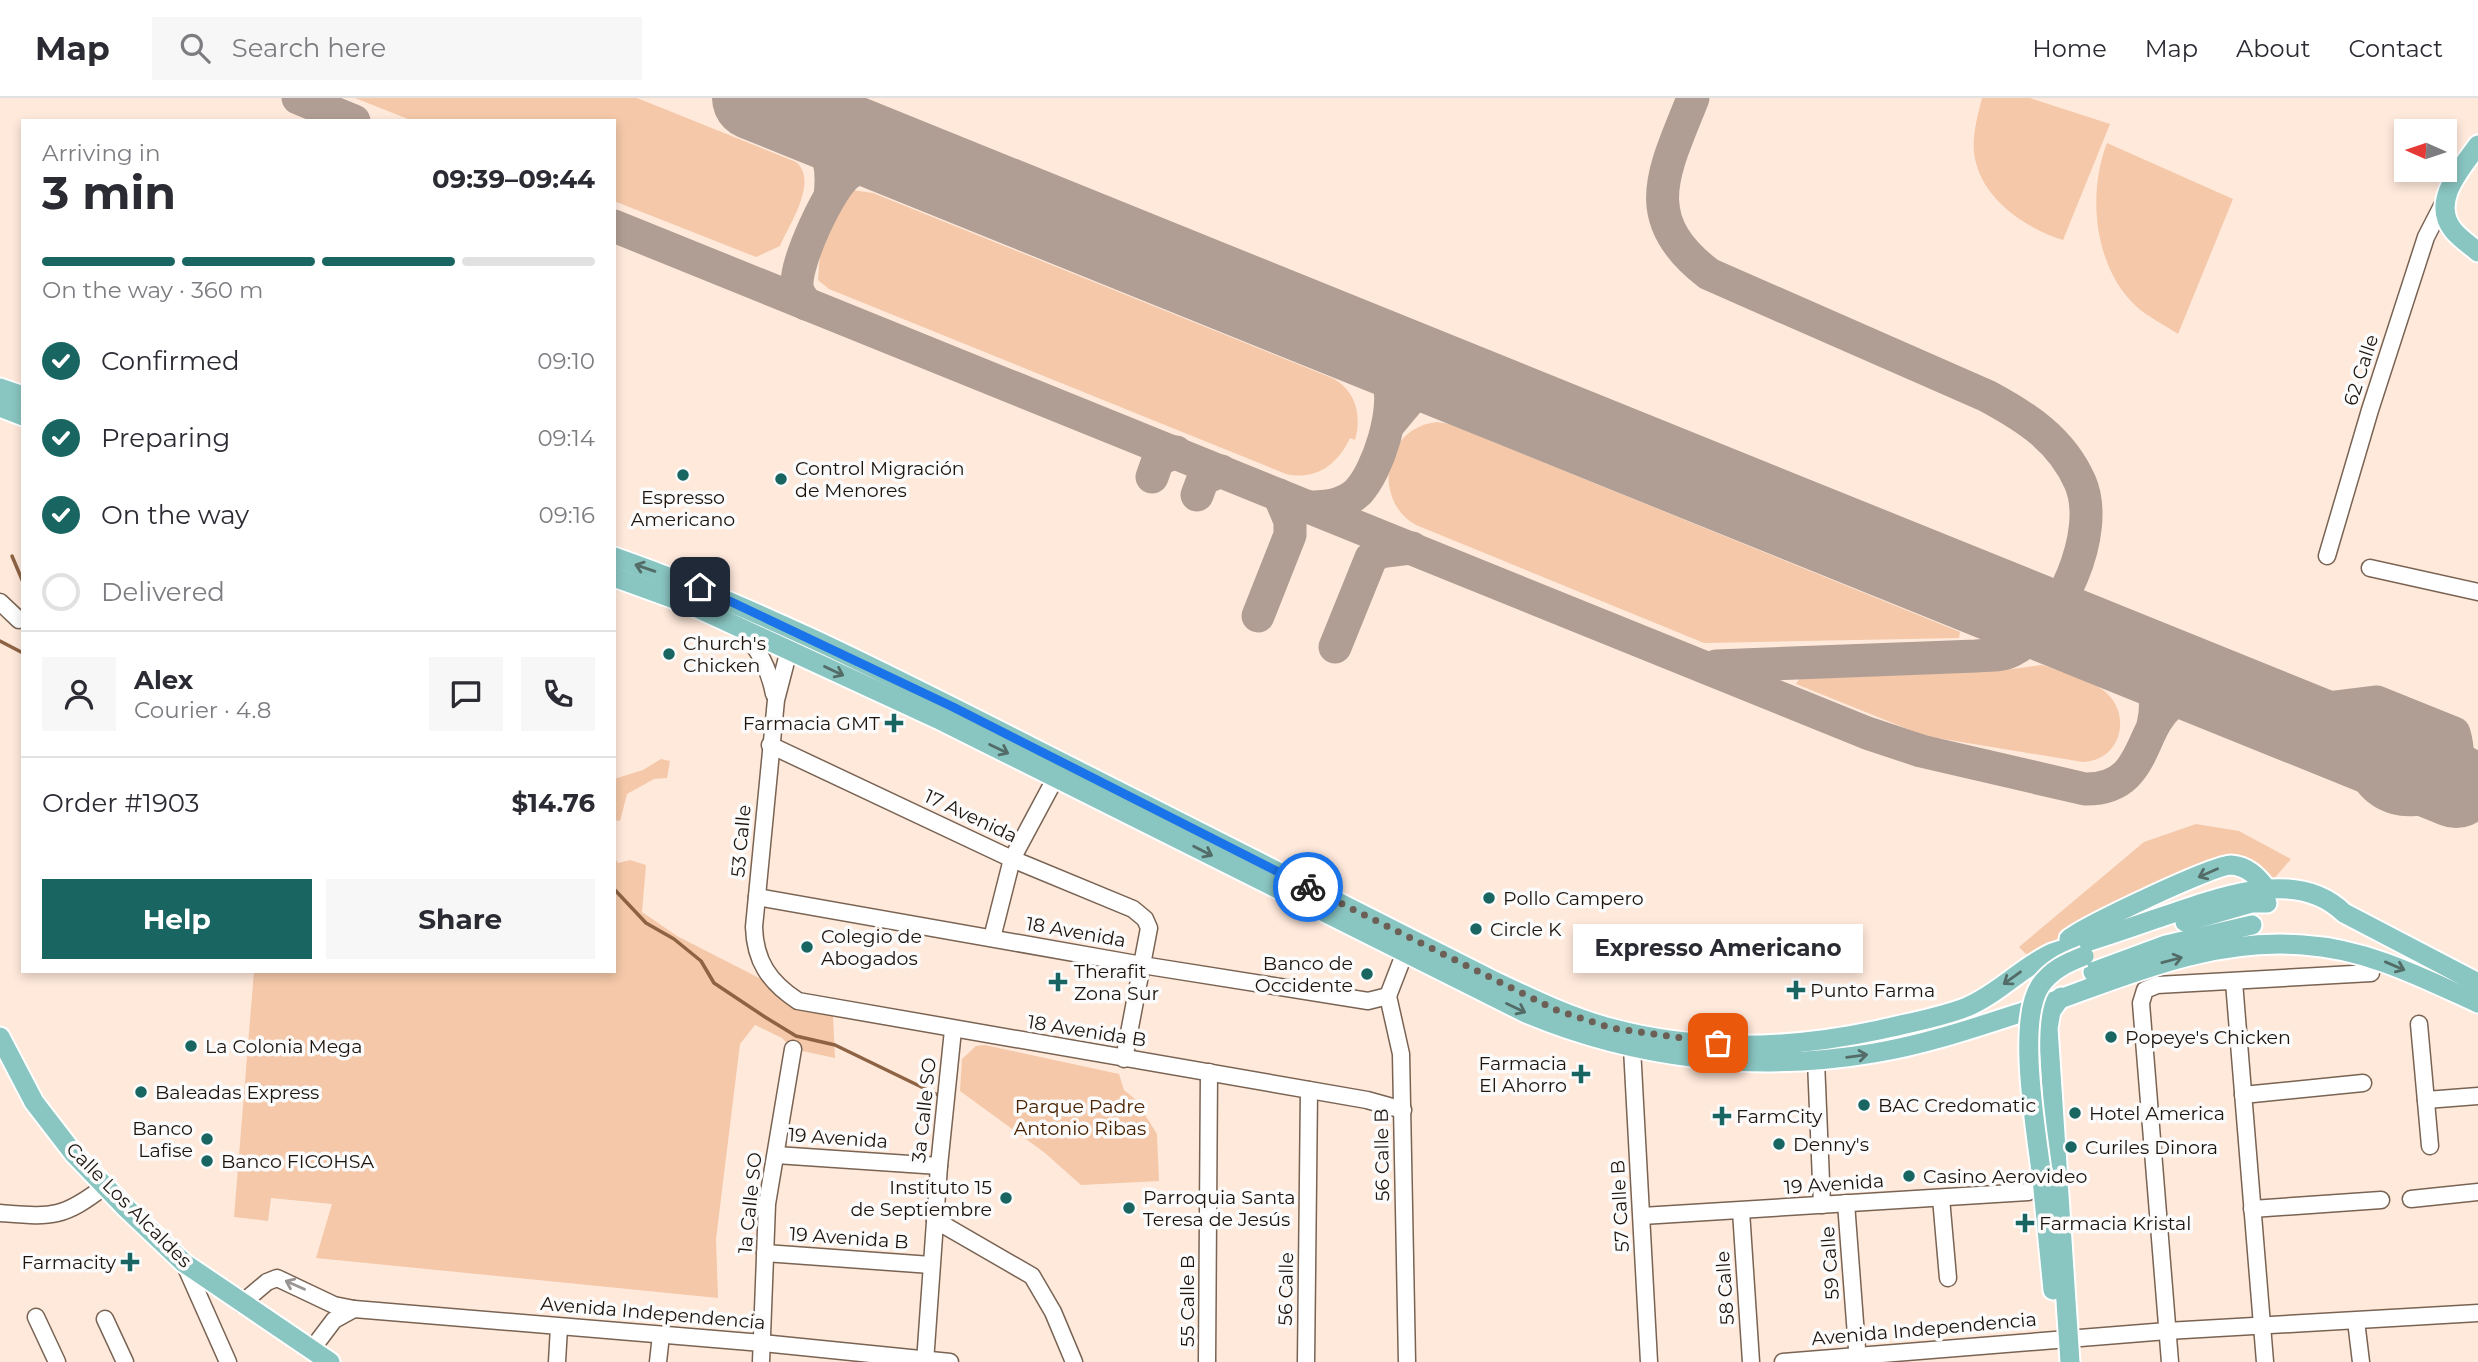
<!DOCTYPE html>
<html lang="en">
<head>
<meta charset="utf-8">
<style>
  body { margin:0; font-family:Montserrat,sans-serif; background:#f7f7f7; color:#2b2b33; height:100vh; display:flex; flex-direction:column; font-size:26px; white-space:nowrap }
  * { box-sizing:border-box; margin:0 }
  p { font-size:23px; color:#7c7c81 }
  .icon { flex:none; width:38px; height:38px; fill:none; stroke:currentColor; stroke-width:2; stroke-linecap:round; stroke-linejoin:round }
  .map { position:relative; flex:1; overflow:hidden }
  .side { position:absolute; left:21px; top:21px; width:595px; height:854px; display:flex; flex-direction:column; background:#fff; border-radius:0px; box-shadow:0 4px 10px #0003 }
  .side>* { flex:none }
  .needle { width:46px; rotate:273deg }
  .tools { position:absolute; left:2394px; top:21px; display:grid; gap:14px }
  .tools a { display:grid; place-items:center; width:63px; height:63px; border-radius:0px; background:#fff; box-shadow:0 4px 10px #0003; font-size:35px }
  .pin { position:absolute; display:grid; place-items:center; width:60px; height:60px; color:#fff; margin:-30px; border-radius:14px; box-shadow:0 4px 10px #0006 }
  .courier { position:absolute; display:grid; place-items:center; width:70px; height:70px; margin:-35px; border:5px solid #1a73e8; border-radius:50%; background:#fff; color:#222; box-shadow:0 2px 9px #0007 }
  .bubble { position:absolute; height:49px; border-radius:0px; background:#fff; box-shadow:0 4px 10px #0003; font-size:23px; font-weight:700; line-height:49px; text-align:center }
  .head em { font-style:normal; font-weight:700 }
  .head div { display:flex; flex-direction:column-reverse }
  .head { display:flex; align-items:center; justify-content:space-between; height:119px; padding:0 21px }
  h1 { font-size:46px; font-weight:700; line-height:52px }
  .bar { display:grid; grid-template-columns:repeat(4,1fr); gap:10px 7px; align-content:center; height:84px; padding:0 21px }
  .bar i { height:9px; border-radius:5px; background:#e1e1e2 }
  .bar .current { background:#186561 }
  .bar p { grid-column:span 4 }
  .line { display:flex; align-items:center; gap:18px; padding:0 21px; border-top:2px solid #e1e1e2 }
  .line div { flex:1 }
  .round { display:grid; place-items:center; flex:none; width:74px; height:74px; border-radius:0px; background:#f7f7f7 }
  ol { padding:0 21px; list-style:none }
  li { display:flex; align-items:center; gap:21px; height:77px }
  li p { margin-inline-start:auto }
  li .icon { padding:7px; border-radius:50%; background:#186561; color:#fff; stroke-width:4 }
  li:last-child { color:#7c7c81 }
  li i { width:38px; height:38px; border:4px solid #e1e1e2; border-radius:50% }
  .primary-button { display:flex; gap:14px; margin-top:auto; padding:14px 21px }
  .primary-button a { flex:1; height:80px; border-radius:0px; background:#186561; color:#fff; font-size:28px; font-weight:700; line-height:80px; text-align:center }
  .primary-button a+a { background:#f7f7f7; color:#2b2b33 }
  header { display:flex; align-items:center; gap:42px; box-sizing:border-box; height:98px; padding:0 35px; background:#fff; border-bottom:2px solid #e1e1e2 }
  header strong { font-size:33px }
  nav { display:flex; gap:38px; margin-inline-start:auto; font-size:24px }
  .search { width:490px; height:63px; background:#f7f7f7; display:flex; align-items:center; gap:18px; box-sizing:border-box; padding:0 24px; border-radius:0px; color:#7c7c81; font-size:26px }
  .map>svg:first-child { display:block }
  .green { fill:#f4c8a9 }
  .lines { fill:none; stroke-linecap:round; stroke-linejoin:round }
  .stream { stroke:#8e6344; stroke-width:3.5 }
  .taxiway { stroke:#b09e94; stroke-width:33 }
  .runway { stroke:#b09e94; stroke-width:84 }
  .minor-casing { stroke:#796353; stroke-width:19 }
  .major-casing { stroke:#fff; stroke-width:23 }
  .minor { stroke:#fff; stroke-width:16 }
  .major { stroke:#89c5c1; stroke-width:19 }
  .major-bridge-casing { stroke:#fff; stroke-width:23; stroke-linecap:butt }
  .major-bridge { stroke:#89c5c1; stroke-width:19 }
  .oneway { stroke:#536c68 }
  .oneway2 { stroke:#999593 }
  .done { stroke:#6c5f56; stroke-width:7; stroke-dasharray:0 12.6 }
  .route { stroke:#1a73e8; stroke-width:9 }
  .poi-dot { fill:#186561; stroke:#fbfbfb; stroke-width:2.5 }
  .labels { text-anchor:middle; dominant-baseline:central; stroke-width:7; stroke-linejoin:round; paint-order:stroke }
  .street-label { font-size:19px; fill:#1d140e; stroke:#fbfbfb }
  .poi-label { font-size:19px; fill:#1d140e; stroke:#fbfbfb; text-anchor:start }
  .park-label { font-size:19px; fill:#4a2301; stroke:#fbfbfb }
</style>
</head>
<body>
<header>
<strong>Map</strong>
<div class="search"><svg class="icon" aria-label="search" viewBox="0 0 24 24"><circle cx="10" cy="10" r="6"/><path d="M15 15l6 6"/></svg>Search here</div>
<nav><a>Home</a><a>Map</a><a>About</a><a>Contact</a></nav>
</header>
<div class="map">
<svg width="2478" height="1264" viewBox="0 0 2478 1264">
  <rect width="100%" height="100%" fill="#ffe9db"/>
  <g class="green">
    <path d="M355,0h282l159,64c23,19 -7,63 -16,84l-24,11 -142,-56v-80h-201z"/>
    <path d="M1982,0h48l80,26 -47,116c-35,-11 -77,-38 -87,-77 -6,-22 1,-44 6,-65z"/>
    <path d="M2107,45l126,56 -55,135c-13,-9 -30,-17 -41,-27 -43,-39 -50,-113 -30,-164z"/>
    <path d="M852,92l21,3 459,185c24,12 30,38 23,62l-5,-2c-12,26 -34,43 -64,36l-457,-185 -11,-9 2,-27 -3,-2 21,-49z"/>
    <path d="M1437,324l12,2 511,208 -1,6 -255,5 -288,-118c-43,-23 -35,-97 21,-103z"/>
    <path d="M2042,567c19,7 45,13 61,25 30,22 19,71 -20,72l-158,-26 -129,-52 5,-8 211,-7z"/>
    <path d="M661,661l9,2 -3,17 -13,1 -27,15 -7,27 -6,-1v-41l29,-9z"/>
    <path d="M2196,726l43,7 52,28 -25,29 -29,-22 -203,96 -15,-15 125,-105z"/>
    <path d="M614,758l4,7 12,-3 16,5 -4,47 35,24 86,44 28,23 42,12 2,43 -42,-9 -11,-11 -27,-13 -15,19 -24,195 2,59 -402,-40 16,-54 -61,-6 -3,23 -34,-4 20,-246h360z"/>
    <path d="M985,947l134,29 5,16 11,9 22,35 2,47 -78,4 -36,-32 -85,-62 2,-32 14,-13z"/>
  </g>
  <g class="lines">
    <g class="stream">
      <path d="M12,458l11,26"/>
      <path d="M0,543l23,12"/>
      <path d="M614,791l32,34 28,16 27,22 13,22 51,34 31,19 39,9 103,50"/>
    </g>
    <g class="taxiway">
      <path d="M298,0l56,23"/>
      <path d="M1693,0c-28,72 -58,120 16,176l278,122c39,21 74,43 93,86 22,50 -20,144 -67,168 -10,6 -26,5 -37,6l-260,10"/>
      <path d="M781,11c38,25 55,39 49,87"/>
      <path d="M614,128l1253,507 54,18 164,38c83,1 38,-104 137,-98"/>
      <path d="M806,206c-4,-6 -9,-12 -9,-19 -1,-24 32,-97 51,-111 19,-14 40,-13 62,-13"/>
      <path d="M1390,325l20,-24 46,-18"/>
      <path d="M1152,379l6,-17 18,-8"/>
      <path d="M1197,397l6,-16 18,-8"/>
      <path d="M1307,409c19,0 36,-1 51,-15 20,-21 40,-84 30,-112 -5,-15 -17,-27 -29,-38"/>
      <path d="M1258,518l32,-81v-14l-11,-26"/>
      <path d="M1335,549l36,-89 9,-6 32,-4"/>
      <path d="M2124,554c26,21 37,39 29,73"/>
      <path d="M2278,616l99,-12 77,31c24,81 -96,91 -92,15"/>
    </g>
    <path class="runway" d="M754,0l1702,688"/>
    <g class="minor-casing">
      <g id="minor">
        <path d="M2327,458l43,-146 56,-173 19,-37"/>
        <path d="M2370,470l108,24"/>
        <path d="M0,504l19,18"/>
        <path d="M741,530c17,21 28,40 33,66"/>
        <path d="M789,552l-13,50 -22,227c1,34 15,55 44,74l569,99 36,10"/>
        <path d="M770,647l242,114 121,50 12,10 4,9 -25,131"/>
        <path d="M757,799l385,68 226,36 20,-5"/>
        <path d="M992,840l20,-79 44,-82"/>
        <path d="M1405,854l-17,44 13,58 6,308"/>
        <path d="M2234,884l31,380"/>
        <path d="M2419,926l11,122"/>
        <path d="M1632,950l17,314"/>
        <path d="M1816,963l6,144"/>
        <path d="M2243,997l120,-12"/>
        <path d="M2426,1002l52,-4"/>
        <path d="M776,1057l163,11"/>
        <path d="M1941,1100l7,80"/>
        <path d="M2411,1101l67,-7"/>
        <path d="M1846,1105l12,159"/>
        <path d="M2252,1111l129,-9"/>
        <path d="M1741,1113l10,151"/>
        <path d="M0,1115c52,4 62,6 105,-27"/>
        <path d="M1642,1118l386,-24 15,-8"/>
        <path d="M935,1122l97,56 21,36 21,50"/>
        <path d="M765,1155l166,12"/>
        <path d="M184,1165l44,99"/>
        <path d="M241,1206l26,-22 10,-4 57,27 20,4 408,34 188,19"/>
        <path d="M36,1219l21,45"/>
        <path d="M105,1221l20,43"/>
        <path d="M2356,1223l5,41"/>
        <path d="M312,1251l22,-29 20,-11"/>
        <path d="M557,1264l2,-35"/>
        <path d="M658,1264l3,-27"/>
        <path d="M761,1264l6,-158 26,-155"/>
        <path d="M925,1264l14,-196 14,-136"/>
        <path d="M1207,1264l2,-290"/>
        <path d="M1306,1264l3,-272"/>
        <path d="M1783,1264l384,-31 311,-18"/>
        <path d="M2170,1264l-29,-359 4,-13 12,-5 214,-12"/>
      </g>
    </g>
    <g class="major-casing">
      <g id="major">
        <path d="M2478,47c-16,23 -48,56 -25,85 6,8 17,15 25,22"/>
        <path d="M0,290l23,8"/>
        <path d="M0,309l23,9"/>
        <path d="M614,459c143,50 279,120 415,189 154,78 309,156 463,234 38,18 77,37 118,48 89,24 181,21 269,2 29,-7 60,-12 88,-23 31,-13 55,-40 85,-54 35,-11 69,-22 103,-34 56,-18 139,-55 189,-6l134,70"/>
        <path d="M614,479l77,28 247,114 588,294c110,46 231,60 348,40 49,-8 97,-24 143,-39 94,-31 184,-77 286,-69 64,4 118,32 175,58"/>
        <path d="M2185,824l66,-19h16"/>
        <path d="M2069,841c16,-13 144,-74 162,-74 16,1 26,11 35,23"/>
        <path d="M2093,874l73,-27 86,-20"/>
        <path d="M2061,899l-10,14 -3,17 22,334"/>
        <path d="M0,939l34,65 40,52 50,52 60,57 146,99"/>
        <path d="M2042,1081l11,111"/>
      </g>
    </g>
    <use href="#minor" class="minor"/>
    <use href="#major" class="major"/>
    <g class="major-bridge-casing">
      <path id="major-bridge" d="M2042,1081c-5,-44 -26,-156 -2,-193 11,-16 26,-23 44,-30"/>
    </g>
    <use href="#major-bridge" class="major-bridge"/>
  </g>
  <defs><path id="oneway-shaft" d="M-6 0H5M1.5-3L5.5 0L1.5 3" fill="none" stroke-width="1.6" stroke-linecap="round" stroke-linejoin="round" transform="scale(1.75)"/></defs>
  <g class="oneway">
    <use href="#oneway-shaft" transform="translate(645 470) rotate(-161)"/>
    <use href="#oneway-shaft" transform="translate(834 573) rotate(25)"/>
    <use href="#oneway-shaft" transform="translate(999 651) rotate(26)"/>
    <use href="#oneway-shaft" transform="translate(1203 753) rotate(27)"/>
    <use href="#oneway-shaft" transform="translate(2208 775) rotate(156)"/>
    <use href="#oneway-shaft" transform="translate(2172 862) rotate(-15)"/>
    <use href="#oneway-shaft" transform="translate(2395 868) rotate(23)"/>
    <use href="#oneway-shaft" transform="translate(2012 880) rotate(144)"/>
    <use href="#oneway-shaft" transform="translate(1516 910) rotate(26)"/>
    <use href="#oneway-shaft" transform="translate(1857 958) rotate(-7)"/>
  </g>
  <use class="oneway2" href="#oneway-shaft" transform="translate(295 1187) rotate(-156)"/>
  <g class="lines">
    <path class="done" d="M1308,789l248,123 55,18 107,15"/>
    <path class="route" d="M700,489l253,120 355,180"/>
  </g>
  <g class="poi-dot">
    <circle cx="683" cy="377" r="7"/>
    <circle cx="781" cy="381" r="7"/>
    <circle cx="669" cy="556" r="7"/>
    <path d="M890.5 614.5h7v7h7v7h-7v7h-7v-7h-7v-7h7z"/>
    <circle cx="1489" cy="800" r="7"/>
    <circle cx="1476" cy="831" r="7"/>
    <circle cx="807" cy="849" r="7"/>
    <circle cx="1367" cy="876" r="7"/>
    <path d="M1054.5 873.5h7v7h7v7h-7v7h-7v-7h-7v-7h7z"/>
    <path d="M1792.5 881.5h7v7h7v7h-7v7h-7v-7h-7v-7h7z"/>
    <circle cx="2111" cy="939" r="7"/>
    <circle cx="191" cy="948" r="7"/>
    <path d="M1577.5 965.5h7v7h7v7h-7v7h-7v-7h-7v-7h7z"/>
    <circle cx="141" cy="994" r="7"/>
    <circle cx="1864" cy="1007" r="7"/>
    <circle cx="2075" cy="1015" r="7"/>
    <path d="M1718.5 1007.5h7v7h7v7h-7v7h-7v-7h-7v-7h7z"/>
    <circle cx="207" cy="1041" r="7"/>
    <circle cx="1779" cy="1046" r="7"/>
    <circle cx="2071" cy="1049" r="7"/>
    <circle cx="207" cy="1063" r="7"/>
    <circle cx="1909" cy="1078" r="7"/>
    <circle cx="1006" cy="1100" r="7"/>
    <circle cx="1129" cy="1110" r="7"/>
    <path d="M2021.5 1114.5h7v7h7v7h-7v7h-7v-7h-7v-7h7z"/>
    <path d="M126.5 1153.5h7v7h7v7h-7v7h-7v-7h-7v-7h7z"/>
  </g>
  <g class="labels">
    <g class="street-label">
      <text transform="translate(2361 272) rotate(-72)">62 Calle</text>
      <text transform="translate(971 718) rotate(25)">17 Avenida</text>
      <text transform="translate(741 743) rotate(-85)">53 Calle</text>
      <text transform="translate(1076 834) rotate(10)">18 Avenida</text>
      <text transform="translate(1087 933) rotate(9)">18 Avenida B</text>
      <text transform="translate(924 1012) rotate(-84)">3a Calle SO</text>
      <text transform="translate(838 1040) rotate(4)">19 Avenida</text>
      <text transform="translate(1382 1057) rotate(-91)">56 Calle B</text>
      <text transform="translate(1834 1086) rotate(-4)">19 Avenida</text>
      <text transform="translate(750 1105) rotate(-84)">1a Calle SO</text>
      <text transform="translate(129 1107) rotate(45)">Calle Los Alcaldes</text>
      <text transform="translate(1620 1108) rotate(-93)">57 Calle B</text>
      <text transform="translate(849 1140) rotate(4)">19 Avenida B</text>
      <text transform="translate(1830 1165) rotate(-94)">59 Calle</text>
      <text transform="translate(1725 1190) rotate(-94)">58 Calle</text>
      <text transform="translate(1286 1191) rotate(-89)">56 Calle</text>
      <text transform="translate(1187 1203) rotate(-90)">55 Calle B</text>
      <text transform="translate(653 1215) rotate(5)">Avenida Independencia</text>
      <text transform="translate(1924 1231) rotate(-5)">Avenida Independencia</text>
    </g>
    <g class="poi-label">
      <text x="795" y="370">Control Migración<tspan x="795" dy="22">de Menores</tspan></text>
      <text x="683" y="399" text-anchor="middle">Espresso<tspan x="683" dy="22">Americano</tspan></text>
      <text x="683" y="545">Church's<tspan x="683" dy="22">Chicken</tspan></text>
      <text x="880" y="625" text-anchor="end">Farmacia GMT</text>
      <text x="1503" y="800">Pollo Campero</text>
      <text x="1490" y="831">Circle K</text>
      <text x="821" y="838">Colegio de<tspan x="821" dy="22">Abogados</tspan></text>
      <text x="1353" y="865" text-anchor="end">Banco de<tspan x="1353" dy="22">Occidente</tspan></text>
      <text x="1074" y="873">Therafit<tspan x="1074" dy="22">Zona Sur</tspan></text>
      <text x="1810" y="892">Punto Farma</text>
      <text x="2125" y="939">Popeye's Chicken</text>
      <text x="205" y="948">La Colonia Mega</text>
      <text x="1567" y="965" text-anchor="end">Farmacia<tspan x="1567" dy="22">El Ahorro</tspan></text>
      <text x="155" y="994">Baleadas Express</text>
      <text x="1878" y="1007">BAC Credomatic</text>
      <text x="2089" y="1015">Hotel America</text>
      <text x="1736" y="1018">FarmCity</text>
      <text x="193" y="1030" text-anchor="end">Banco<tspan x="193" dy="22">Lafise</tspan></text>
      <text x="1793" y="1046">Denny's</text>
      <text x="2085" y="1049">Curiles Dinora</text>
      <text x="221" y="1063">Banco FICOHSA</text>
      <text x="1923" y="1078">Casino Aerovideo</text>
      <text x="992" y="1089" text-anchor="end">Instituto 15<tspan x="992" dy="22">de Septiembre</tspan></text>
      <text x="1143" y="1099">Parroquia Santa<tspan x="1143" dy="22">Teresa de Jesús</tspan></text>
      <text x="2039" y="1125">Farmacia Kristal</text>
      <text x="116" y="1164" text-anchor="end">Farmacity</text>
    </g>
    <g class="park-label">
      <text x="1080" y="1008">Parque Padre<tspan x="1080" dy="22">Antonio Ribas</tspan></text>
    </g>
  </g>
</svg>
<div class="tools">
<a><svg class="needle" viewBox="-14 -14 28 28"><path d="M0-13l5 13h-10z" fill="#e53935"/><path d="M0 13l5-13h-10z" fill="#7c7c81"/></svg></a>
</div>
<div class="pin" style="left:1718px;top:945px;background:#ea580c"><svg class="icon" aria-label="bag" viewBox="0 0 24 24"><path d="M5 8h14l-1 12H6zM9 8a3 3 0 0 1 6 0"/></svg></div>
<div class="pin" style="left:700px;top:489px;background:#1f2937"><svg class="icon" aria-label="home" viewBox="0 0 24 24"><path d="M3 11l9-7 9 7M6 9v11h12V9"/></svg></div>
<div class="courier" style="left:1308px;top:789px"><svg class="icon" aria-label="bike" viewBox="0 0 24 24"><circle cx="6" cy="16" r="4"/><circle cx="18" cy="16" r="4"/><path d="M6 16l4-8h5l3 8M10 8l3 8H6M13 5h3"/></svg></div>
<div class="bubble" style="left:1573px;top:826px;width:290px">Expresso Americano</div>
<section class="side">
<div class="head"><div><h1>3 min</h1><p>Arriving in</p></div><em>09:39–09:44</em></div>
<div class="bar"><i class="current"></i><i class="current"></i><i class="current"></i><i></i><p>On the way · 360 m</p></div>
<ol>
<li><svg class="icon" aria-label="check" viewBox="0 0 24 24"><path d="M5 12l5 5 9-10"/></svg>Confirmed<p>09:10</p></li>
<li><svg class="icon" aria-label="check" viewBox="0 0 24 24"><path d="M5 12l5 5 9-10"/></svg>Preparing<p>09:14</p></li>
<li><svg class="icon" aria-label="check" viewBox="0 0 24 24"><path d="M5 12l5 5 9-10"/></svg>On the way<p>09:16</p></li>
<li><i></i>Delivered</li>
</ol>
<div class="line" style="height:126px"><a class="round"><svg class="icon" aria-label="person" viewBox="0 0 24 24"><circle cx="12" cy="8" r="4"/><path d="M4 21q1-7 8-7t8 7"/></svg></a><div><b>Alex</b><p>Courier · 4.8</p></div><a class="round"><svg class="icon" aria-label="chat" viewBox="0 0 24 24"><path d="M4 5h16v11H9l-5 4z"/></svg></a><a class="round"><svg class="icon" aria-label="phone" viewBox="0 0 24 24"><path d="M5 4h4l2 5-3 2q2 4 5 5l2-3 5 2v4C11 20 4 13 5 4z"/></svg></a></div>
<div class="line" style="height:91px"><div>Order #1903</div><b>$14.76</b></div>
<div class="primary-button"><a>Help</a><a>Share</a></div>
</section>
</div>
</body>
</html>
